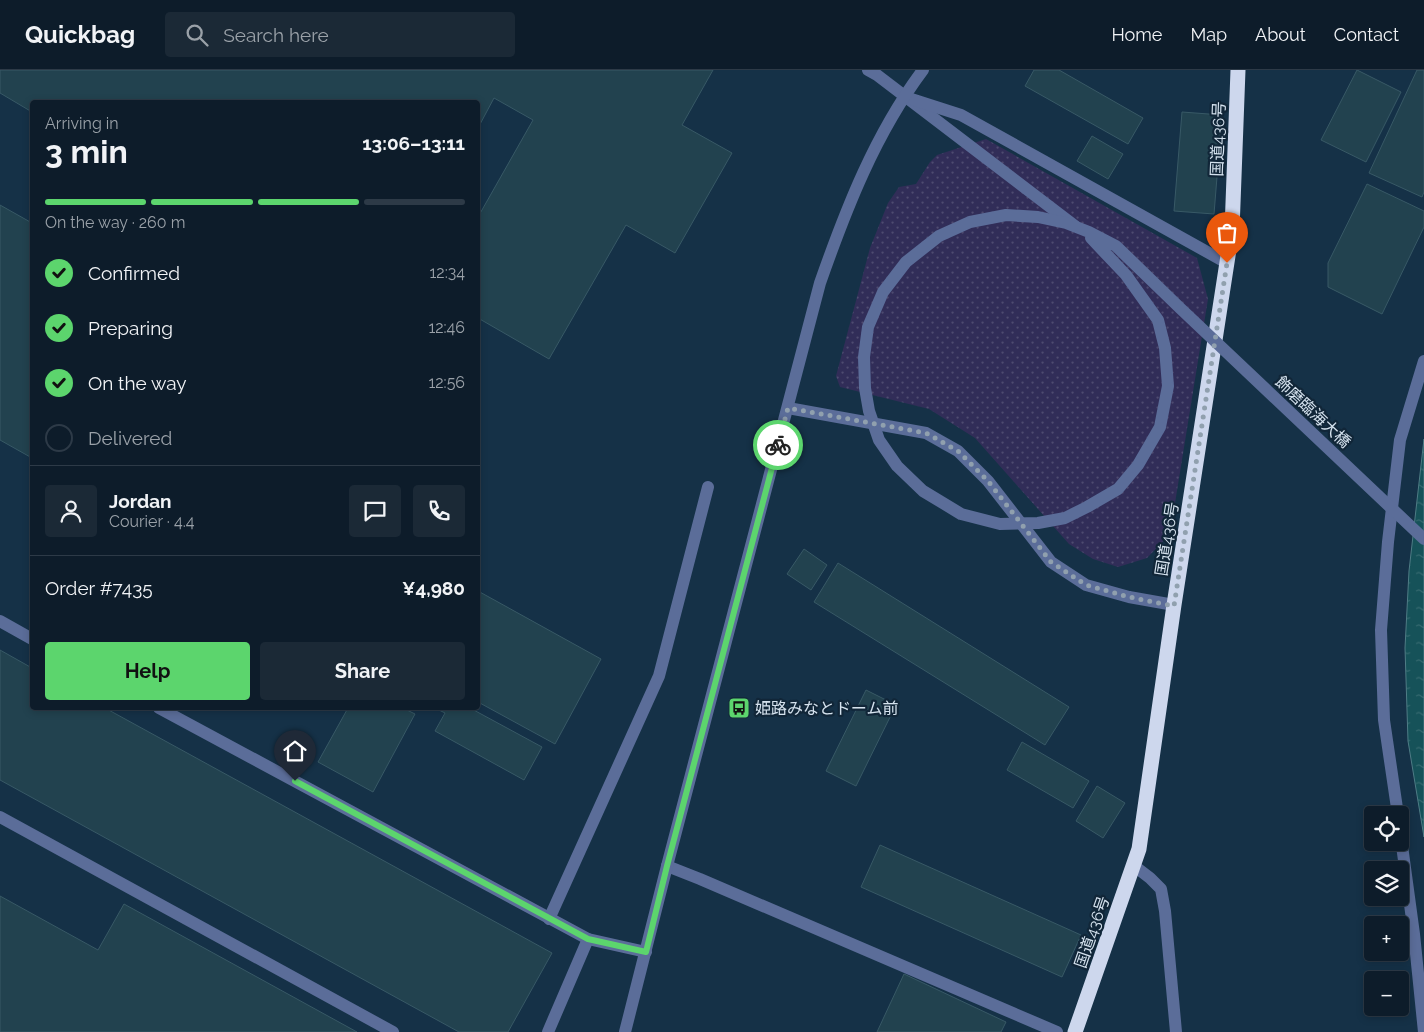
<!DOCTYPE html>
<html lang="en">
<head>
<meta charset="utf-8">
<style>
  body { margin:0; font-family:Raleway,"Noto Sans JP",sans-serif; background:#1b2936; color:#f1f3f6; height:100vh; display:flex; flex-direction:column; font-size:19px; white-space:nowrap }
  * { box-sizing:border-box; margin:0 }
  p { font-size:16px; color:#9aa1a8 }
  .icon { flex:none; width:28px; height:28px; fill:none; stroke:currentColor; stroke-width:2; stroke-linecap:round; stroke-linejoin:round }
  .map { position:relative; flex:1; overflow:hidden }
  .sheet { position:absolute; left:30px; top:30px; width:450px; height:610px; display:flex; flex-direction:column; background:#0d1c2a; border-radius:5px; box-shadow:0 2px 8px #0003,0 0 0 1px #2d3a47 }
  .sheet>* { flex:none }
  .fabs { position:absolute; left:1364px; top:736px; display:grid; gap:10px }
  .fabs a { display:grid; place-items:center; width:45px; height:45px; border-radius:5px; background:#0d1c2a; box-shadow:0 2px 8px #0003,0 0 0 1px #2d3a47; font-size:25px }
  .pin { position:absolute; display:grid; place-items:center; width:42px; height:42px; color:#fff; margin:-51px -21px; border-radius:50% 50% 50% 0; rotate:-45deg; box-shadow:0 0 5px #0007 }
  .pin .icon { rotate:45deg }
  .courier { position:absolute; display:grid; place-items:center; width:50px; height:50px; margin:-25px; border:4px solid #5cd56d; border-radius:50%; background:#fff; color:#222; box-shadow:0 1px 6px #0007 }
  .headline em { font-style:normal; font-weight:700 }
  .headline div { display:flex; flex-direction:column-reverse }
  .headline { display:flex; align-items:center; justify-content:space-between; height:85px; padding:0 15px }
  h1 { font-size:32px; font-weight:700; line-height:38px }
  .bar { display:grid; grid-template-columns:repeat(4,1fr); gap:8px 5px; align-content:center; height:60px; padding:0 15px }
  .bar i { height:6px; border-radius:4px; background:#2d3a47 }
  .bar .on { background:#5cd56d }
  .bar p { grid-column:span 4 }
  .line { display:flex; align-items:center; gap:12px; padding:0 15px; border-top:1px solid #2d3a47 }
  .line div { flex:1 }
  .round { display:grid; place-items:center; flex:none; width:52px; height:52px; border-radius:5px; background:#1b2936 }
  ol { padding:0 15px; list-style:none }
  li { display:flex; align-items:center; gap:15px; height:55px }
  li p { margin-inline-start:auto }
  li .icon { padding:5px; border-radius:50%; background:#5cd56d; color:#111; stroke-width:4 }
  li:last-child { color:#9aa1a8 }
  li i { width:28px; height:28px; border:2px solid #2d3a47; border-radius:50% }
  .primary-button { display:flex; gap:10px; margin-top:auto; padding:10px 15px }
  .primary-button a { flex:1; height:58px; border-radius:5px; background:#5cd56d; color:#111; font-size:20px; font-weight:700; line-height:58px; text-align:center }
  .primary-button a+a { background:#1b2936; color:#f1f3f6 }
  header { display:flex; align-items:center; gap:30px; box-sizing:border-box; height:70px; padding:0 25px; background:#0d1c2a; border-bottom:1px solid #2d3a47 }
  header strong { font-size:24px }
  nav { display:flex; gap:28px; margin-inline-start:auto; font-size:18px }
  .search { width:350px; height:45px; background:#1b2936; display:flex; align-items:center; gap:12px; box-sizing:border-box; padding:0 18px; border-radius:5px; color:#9aa1a8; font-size:19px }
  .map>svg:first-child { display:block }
  .built { fill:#153147; fill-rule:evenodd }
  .park { fill:url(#park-dots) }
  .water { fill:url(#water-ripples); stroke:#4f7d86 }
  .building { fill:#22424f; stroke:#385966 }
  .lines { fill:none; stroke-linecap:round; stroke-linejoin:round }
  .minor { stroke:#5b6d99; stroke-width:12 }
  .highway { stroke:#cdd7ed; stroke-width:15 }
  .minor-bridge { stroke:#5b6d99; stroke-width:12 }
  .done { stroke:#90a0ae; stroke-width:5; stroke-dasharray:0 9 }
  .route { stroke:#5cd56d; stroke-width:6 }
  .labels { text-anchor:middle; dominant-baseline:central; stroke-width:4.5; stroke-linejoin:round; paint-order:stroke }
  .street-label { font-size:16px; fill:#d5e2ee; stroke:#112638 }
  .poi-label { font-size:16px; fill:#d5e2ee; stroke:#112638; text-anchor:start }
</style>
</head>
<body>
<header>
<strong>Quickbag</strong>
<div class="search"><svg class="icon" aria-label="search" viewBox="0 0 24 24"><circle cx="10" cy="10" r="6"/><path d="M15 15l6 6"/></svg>Search here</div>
<nav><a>Home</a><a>Map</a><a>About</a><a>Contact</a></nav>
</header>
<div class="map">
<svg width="1424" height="962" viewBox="0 0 1424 962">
  <defs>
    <pattern id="park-dots" width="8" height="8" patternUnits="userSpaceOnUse" patternTransform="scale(1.25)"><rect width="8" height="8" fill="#312d58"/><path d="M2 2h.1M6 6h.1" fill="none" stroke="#4e4b70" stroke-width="1.8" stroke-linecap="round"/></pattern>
    <pattern id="water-ripples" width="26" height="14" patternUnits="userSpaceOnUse" patternTransform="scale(1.25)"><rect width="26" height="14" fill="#165259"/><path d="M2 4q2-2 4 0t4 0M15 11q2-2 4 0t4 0" fill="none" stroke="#376b71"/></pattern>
  </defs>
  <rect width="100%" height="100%" fill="#112638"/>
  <path class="built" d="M0,0h1424v369l-15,132 -4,77 3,93 16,96v195h-1424zM32,32h446v606h-446zM1372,745h28v27h-28zM1372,800h28v28h-28zM1372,855h28v27h-28zM1372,910h28v28h-28z"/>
  <path class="park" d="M986,69l211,119 11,41 -38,235 -23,24 -29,9 -25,-8 -24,-15 -94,-106 -46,-29 -89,-22 -4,-11 34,-128 18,-45 11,-16 17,-3 14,-22 7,-7z"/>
  <path class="water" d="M1424,369v398l-16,-96 -3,-93 4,-77z"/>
  <g class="building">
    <path d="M0,0h713l-31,55 50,28 -57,100 -49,-28 -77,134 -71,-41v-101l55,-97 -39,-22 -16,30v-26h-446v10l-32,-19z"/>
    <path d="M1034,0h25l84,48 -15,26 -103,-58z"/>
    <path d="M1357,0l44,22 -35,70 -45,-22z"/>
    <path d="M1417,0h7v122l-2,5 -53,-24z"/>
    <path d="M1182,42l40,3 -8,99 -40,-3z"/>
    <path d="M1092,66l31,18 -15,25 -31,-18z"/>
    <path d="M1367,114l57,27v16l-42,87 -54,-27v-24z"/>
    <path d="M0,135l32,18v235l-32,-18z"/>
    <path d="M804,479l23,16 -16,25 -24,-16z"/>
    <path d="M838,493l231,144 -24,38 -231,-143z"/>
    <path d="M478,521l123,68 -46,85 -77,-42z"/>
    <path d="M0,580l32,18v40h73l447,245 -44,79h-49l-459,-252z"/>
    <path d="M866,620l30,15 -40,81 -30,-15z"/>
    <path d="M348,638h55l12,6 -42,78 -55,-30z"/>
    <path d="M435,638h35l72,39 -18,33 -89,-49 10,-18z"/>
    <path d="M1022,672l67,39 -16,27 -66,-38z"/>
    <path d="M1097,716l28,17 -22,35 -27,-17z"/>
    <path d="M880,775l201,90 -19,42 -201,-90z"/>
    <path d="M0,826l98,54 26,-46 233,128h-357z"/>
    <path d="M904,904l102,48 -5,10h-124z"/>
  </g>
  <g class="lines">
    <g class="minor">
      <path d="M868,0l9,5 198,151"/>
      <path d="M905,27l56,18 266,148"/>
      <path d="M788,338l138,25 32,18 30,30 63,81 35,23 43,12 45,8"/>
      <path d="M0,551l32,18"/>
      <path d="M159,638l429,231 58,13"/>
      <path d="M1398,745l-14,-95 -3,-90 7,-88 12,-102 24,-79"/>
      <path d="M0,747l393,215"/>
      <path d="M1400,761l14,103 10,98"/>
      <path d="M1133,795l17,13 11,11 4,22 11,121"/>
      <path d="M667,796l33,13 357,153"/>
      <path d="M549,849l110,-243 49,-189"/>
      <path d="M548,962l40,-93"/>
      <path d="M625,962l42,-166 153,-583c26,-74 55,-149 103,-213"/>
    </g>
    <path class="highway" d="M1075,962l64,-183 35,-244 58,-375 6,-160"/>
    <path class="minor-bridge" d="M1091,168l35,37 32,45 7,28 3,38 -8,41 -22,38 -20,24 -31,18 -22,11 -27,5 -38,1 -39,-10 -38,-23 -26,-25 -18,-26 -10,-29 -4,-23 -1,-31 4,-30 15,-35 23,-30 33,-26 31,-14 36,-7 32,2 28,6 23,9 27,14 65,63 243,230"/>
  </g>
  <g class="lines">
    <path class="done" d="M778,375l10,-37 138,25 32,18 30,30 63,81 35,23 43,12 45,9 53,-343"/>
    <path class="route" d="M295,711l293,158 58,13 21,-86 111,-421"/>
  </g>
  <defs>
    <g id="bus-square" transform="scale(1.125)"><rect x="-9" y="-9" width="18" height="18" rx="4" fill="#5cd56d" stroke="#112638"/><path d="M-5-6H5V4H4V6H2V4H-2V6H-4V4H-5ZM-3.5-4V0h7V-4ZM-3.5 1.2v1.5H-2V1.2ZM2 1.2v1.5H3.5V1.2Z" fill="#111"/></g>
  </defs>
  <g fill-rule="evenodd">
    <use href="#bus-square" x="739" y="638"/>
  </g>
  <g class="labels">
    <g class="street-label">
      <text transform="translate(1218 69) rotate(-88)">国道436号</text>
      <text transform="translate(1313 342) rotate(43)">飾磨臨海大橋</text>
      <text transform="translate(1167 469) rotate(-81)">国道436号</text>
      <text transform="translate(1092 862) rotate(-71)">国道436号</text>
    </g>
    <g class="poi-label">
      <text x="755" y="638">姫路みなとドーム前</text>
    </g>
  </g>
</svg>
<div class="fabs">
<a><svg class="icon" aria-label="locate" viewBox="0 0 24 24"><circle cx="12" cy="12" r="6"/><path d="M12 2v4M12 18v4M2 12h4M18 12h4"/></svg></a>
<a><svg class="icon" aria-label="layers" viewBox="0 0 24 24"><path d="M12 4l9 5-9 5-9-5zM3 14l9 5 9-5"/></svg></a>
<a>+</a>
<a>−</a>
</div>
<div class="pin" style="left:1227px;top:193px;background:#ea580c"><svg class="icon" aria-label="bag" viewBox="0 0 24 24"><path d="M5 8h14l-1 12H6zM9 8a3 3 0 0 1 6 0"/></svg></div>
<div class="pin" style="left:295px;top:711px;background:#1f2937"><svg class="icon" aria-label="home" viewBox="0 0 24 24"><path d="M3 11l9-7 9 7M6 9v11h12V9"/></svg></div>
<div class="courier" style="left:778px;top:375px"><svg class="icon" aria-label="bike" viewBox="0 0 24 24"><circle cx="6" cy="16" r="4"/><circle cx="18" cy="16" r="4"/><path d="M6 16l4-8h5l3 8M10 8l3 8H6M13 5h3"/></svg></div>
<section class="sheet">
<div class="headline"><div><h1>3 min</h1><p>Arriving in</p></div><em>13:06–13:11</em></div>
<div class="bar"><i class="on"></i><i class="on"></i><i class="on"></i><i></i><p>On the way · 260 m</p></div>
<ol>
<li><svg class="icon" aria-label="check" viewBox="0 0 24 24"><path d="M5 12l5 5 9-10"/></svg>Confirmed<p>12:34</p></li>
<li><svg class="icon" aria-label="check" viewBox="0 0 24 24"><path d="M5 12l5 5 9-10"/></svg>Preparing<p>12:46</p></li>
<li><svg class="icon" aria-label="check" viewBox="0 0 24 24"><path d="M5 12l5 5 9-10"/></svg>On the way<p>12:56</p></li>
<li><i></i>Delivered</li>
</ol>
<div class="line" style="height:90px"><a class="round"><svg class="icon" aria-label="person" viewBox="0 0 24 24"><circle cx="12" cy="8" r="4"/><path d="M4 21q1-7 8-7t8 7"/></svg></a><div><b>Jordan</b><p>Courier · 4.4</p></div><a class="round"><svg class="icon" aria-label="chat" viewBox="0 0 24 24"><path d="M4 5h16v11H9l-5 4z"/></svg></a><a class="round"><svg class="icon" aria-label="phone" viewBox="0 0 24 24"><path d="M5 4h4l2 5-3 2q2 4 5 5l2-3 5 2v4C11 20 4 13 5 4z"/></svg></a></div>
<div class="line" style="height:65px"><div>Order #7435</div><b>¥4,980</b></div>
<div class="primary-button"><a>Help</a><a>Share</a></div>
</section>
</div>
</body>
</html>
